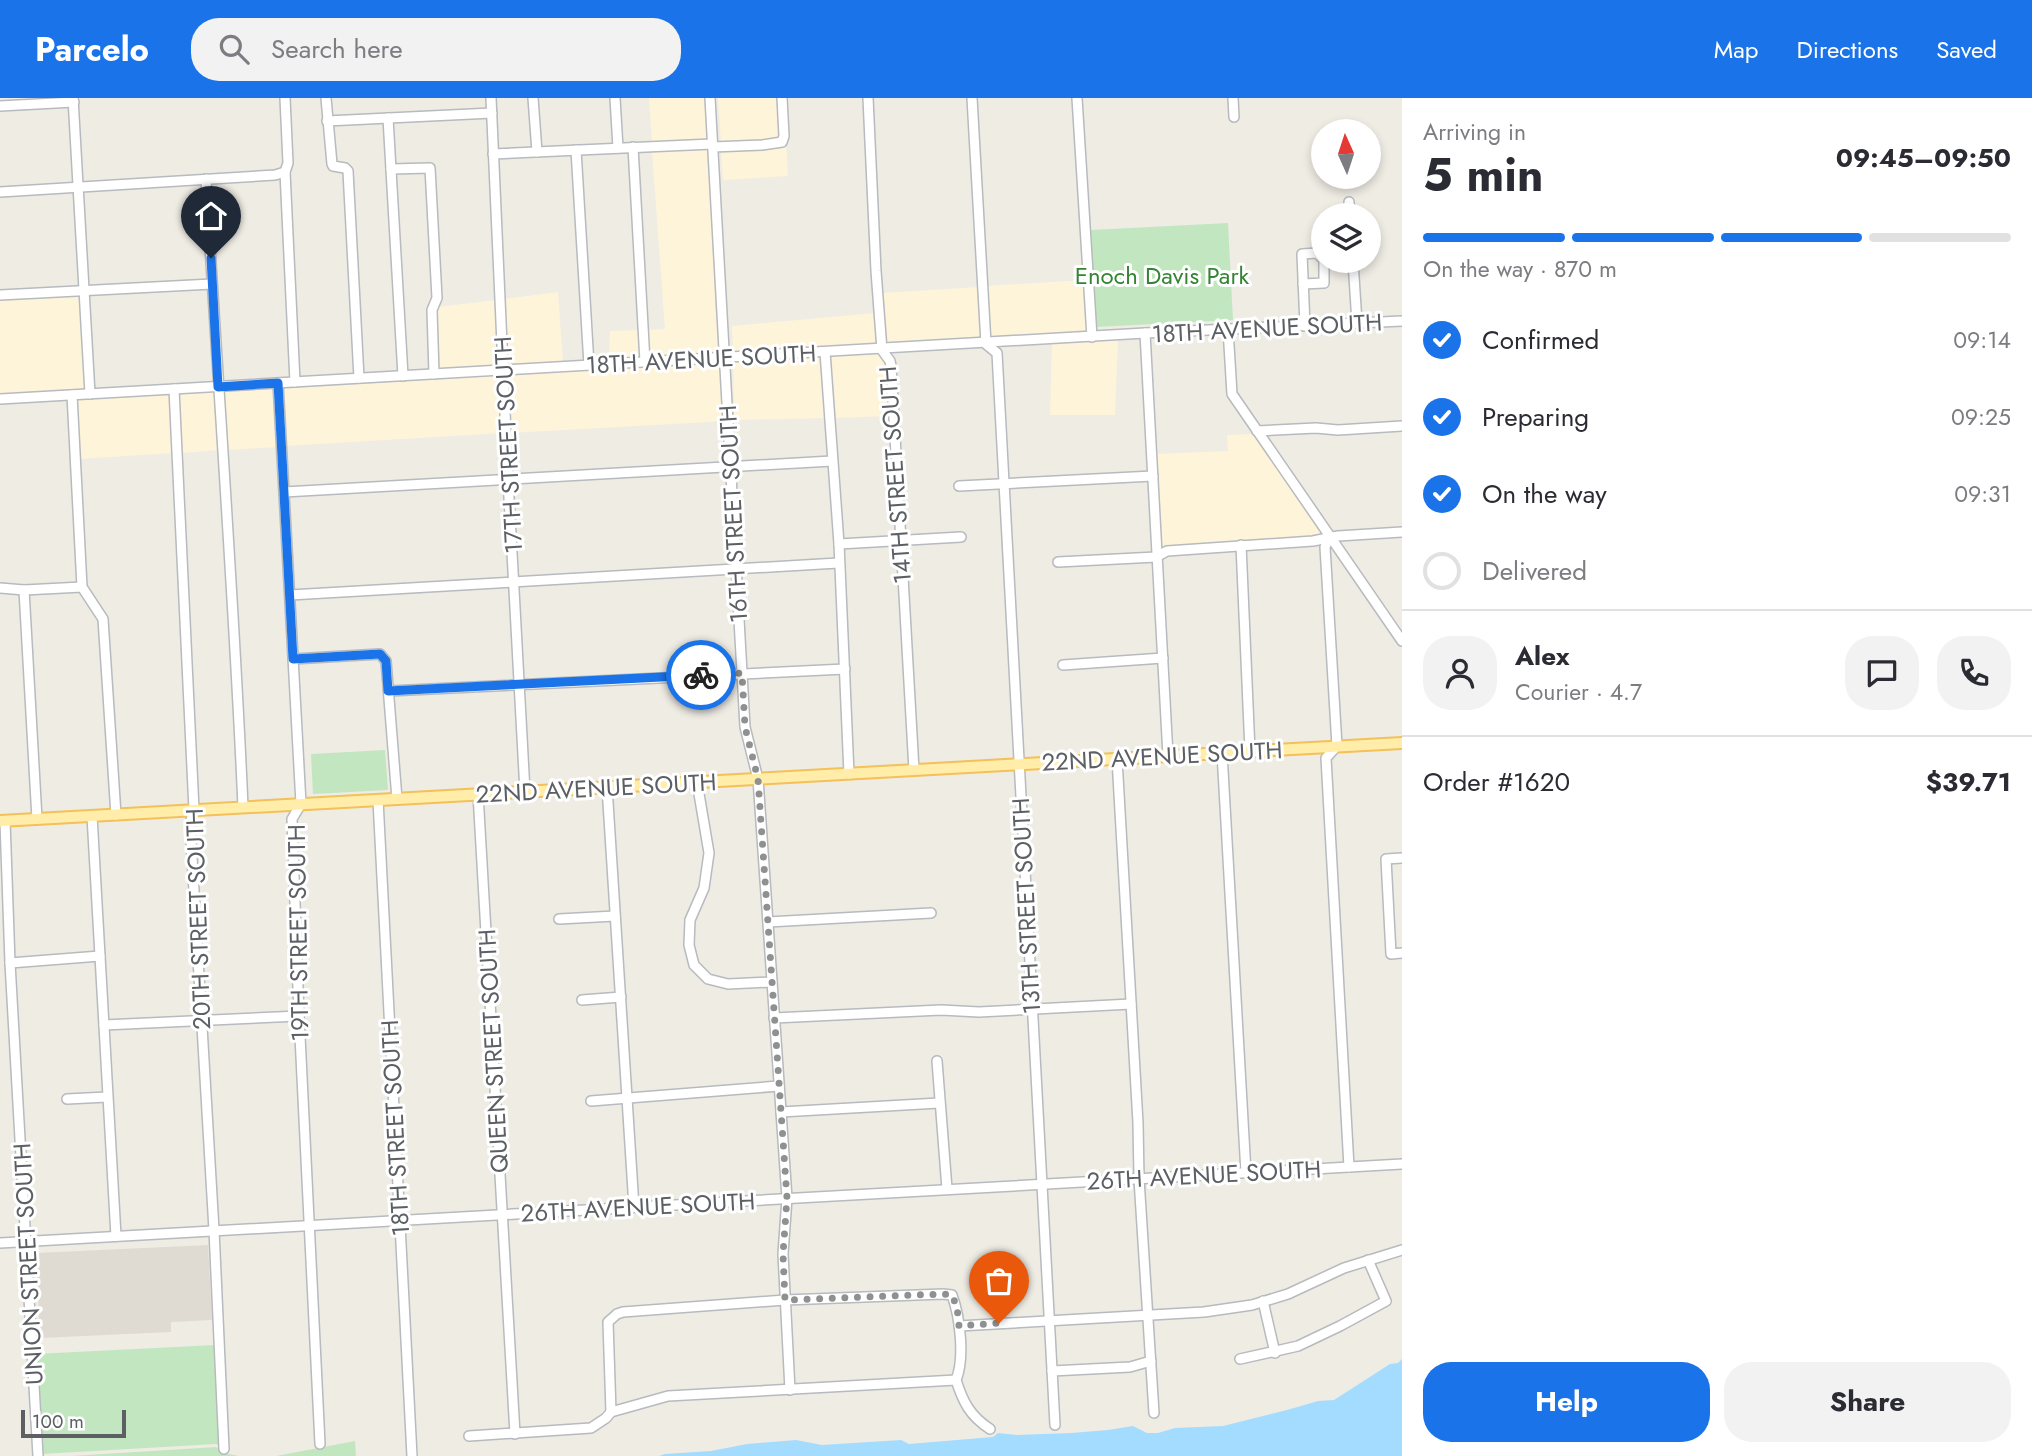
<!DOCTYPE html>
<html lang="en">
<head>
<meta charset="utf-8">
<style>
  body { margin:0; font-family:Jost,sans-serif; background:#f2f2f3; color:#2b2b33; height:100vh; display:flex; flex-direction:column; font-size:26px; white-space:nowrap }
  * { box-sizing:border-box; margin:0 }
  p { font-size:23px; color:#7c7c81 }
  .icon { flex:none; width:38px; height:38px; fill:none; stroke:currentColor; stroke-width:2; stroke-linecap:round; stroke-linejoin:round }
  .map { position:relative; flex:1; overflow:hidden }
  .drawer { display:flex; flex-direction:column; background:#fff; width:630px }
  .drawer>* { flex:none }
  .needle { width:46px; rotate:357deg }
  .tools { position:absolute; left:1311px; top:21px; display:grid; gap:14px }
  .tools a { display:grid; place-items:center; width:70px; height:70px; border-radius:50%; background:#fff; box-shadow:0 4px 10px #0003; font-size:35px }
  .scale { position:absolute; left:21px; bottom:18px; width:105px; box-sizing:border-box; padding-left:7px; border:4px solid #5c6065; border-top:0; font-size:19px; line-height:24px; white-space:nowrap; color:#5c6065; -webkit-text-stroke:5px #fff; paint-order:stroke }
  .pin { position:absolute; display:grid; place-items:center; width:60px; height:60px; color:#fff; margin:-72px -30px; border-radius:50% 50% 50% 0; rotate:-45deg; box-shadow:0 0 7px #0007 }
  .pin .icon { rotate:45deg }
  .courier { position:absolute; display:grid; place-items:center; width:70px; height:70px; margin:-35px; border:5px solid #1a73e8; border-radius:50%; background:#fff; color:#222; box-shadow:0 2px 9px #0007 }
  .head em { font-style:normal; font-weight:700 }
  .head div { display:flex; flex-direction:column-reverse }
  .head { display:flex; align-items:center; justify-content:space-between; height:119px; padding:0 21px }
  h1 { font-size:46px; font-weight:700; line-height:52px }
  .bar { display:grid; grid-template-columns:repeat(4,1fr); gap:10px 7px; align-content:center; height:84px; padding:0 21px }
  .bar i { height:9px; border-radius:5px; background:#e1e1e2 }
  .bar .active { background:#1a73e8 }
  .bar p { grid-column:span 4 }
  .line { display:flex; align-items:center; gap:18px; padding:0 21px; border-top:2px solid #e1e1e2 }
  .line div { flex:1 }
  .round { display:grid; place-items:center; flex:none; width:74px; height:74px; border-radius:28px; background:#f2f2f3 }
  ol { padding:0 21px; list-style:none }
  li { display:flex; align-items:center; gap:21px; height:77px }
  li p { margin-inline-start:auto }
  li .icon { padding:7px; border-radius:50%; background:#1a73e8; color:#fff; stroke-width:4 }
  li:last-child { color:#7c7c81 }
  li i { width:38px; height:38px; border:4px solid #e1e1e2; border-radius:50% }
  .button { display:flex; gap:14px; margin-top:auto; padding:14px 21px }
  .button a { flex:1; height:80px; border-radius:28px; background:#1a73e8; color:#fff; font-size:28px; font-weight:700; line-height:80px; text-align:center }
  .button a+a { background:#f2f2f3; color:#2b2b33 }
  header { display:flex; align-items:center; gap:42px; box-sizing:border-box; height:98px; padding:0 35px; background:#1a73e8; color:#fff }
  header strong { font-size:33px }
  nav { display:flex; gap:38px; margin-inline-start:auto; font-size:24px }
  .search { width:490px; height:63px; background:#f2f2f3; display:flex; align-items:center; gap:18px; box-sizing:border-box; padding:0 24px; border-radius:28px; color:#7c7c81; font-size:26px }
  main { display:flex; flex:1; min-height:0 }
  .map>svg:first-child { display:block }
  .commercial { fill:#fef4da }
  .education { fill:#dfdbd2 }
  .green { fill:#c2e7c0 }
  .water { fill:#a4dcff }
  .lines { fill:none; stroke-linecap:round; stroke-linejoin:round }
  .minor-casing { stroke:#b7babe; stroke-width:12 }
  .major-casing { stroke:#f3c059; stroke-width:14 }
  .minor { stroke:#fff; stroke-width:9 }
  .major { stroke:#ffeda9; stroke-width:10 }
  .done { stroke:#8f9191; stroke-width:7; stroke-dasharray:0 12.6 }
  .route { stroke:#1a73e8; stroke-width:9 }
  .labels { text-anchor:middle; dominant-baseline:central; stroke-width:6; stroke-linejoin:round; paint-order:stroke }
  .park-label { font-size:24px; fill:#348434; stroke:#fff }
  .street-label { font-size:24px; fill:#5c6065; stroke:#fff }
</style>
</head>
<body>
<header>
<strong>Parcelo</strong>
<div class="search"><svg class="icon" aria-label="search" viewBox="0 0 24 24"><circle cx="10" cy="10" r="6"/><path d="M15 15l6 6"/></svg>Search here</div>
<nav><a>Map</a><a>Directions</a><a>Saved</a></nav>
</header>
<main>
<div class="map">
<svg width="1402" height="1358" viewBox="0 0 1402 1358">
  <rect width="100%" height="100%" fill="#efece4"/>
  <g class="commercial">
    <path d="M649,0h62l3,42 -62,2z"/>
    <path d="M718,0h60l2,37 -2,4 -57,4z"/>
    <path d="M786,42l2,36 -65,4 -2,-29 60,-4z"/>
    <path d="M714,50l12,206 -77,4 -2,-28 18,-1 -13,-178z"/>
    <path d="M1084,182l5,53 -99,6 -3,-53z"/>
    <path d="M979,189l3,53 -97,5 -4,-52z"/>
    <path d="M558,194l5,71 -55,3 -3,-67z"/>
    <path d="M78,197l8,95 -86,5v-96z"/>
    <path d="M497,202l4,67 -63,3 -2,-59 1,-4z"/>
    <path d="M875,215l3,33 -145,7 -1,-27z"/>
    <path d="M640,232l2,28 -33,2 1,-29z"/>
    <path d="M1118,242l-3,75h-65l2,-71 -43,2z"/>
    <path d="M880,256l7,8 3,54 -57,2 -4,-62z"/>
    <path d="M822,259l4,61 -92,2 -1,-59z"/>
    <path d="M726,264l1,59 -217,12 -2,-59z"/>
    <path d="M501,277l2,58 -218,13 -3,-57z"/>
    <path d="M275,291l3,58 -53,3 -4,-58z"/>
    <path d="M214,294l4,58 -37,3 -3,-59z"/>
    <path d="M170,297l3,58 -94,6 -3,-60z"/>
    <path d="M1253,336l70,101 -156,12 -7,3 -5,-96 73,-3 -1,-16z"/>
  </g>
  <path class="education" d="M208,1147l4,75 -41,2v10l-131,6 -4,-85z"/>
  <g class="green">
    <path d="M1228,125l5,97 -137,7 -5,-97z"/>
    <path d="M385,652l3,40 -75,4 -2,-40z"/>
    <path d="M215,1247l5,101 -4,-2 -174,10 -7,-100z"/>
    <path d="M355,1343l1,15h-80z"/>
    <path d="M216,1349l8,6 15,3h-168z"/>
  </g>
  <path class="water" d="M1402,1261v97h-743l6,-2 46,-3 36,-7 37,-3 12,-1 26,5 79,-5 8,4 84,-7 5,-4 19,2 54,-2 37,-3 25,-4 14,7h11l17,-5 48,-2 64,-16 31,-9 16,-1 56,-36 8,-1z"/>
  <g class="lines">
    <g class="minor-casing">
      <g id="minor">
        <path d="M73,0l17,296"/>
        <path d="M285,0l3,65 -3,9 10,210"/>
        <path d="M326,0l6,66 1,2 12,2 3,3 11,207"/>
        <path d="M491,0l17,381 17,313"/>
        <path d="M533,0l4,54"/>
        <path d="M615,0l3,50"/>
        <path d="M710,0l35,629 13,52 29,419 -4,56 7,136"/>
        <path d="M868,0l8,173 6,79 8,11 1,5 23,404"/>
        <path d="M972,0l14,246 11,9 58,1072"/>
        <path d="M1077,0l15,239"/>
        <path d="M1233,0l1,19"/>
        <path d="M0,8l74,-4"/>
        <path d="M388,20l15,258"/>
        <path d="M327,23l165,-8"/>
        <path d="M633,49l12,215"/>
        <path d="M713,49l49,-2 20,-3 2,-6 -2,-38"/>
        <path d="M576,52l13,215"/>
        <path d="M493,56l219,-10"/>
        <path d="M391,71l39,-1 7,130 -5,12 2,64"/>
        <path d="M206,81c12,209 28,419 37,628"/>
        <path d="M0,94l275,-17 10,-3"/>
        <path d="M1349,104l1,13"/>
        <path d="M1353,163l4,62"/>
        <path d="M1303,186l21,-1v-22"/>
        <path d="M0,197l212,-11"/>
        <path d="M1305,228l-3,-72 15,-1 6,6"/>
        <path d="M1228,231l4,65 170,247"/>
        <path d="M1145,235l23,423"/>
        <path d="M825,254l14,192 10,230"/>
        <path d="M278,285l23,421 -9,15 7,197 21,428"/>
        <path d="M174,291l20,421 -4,13 24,407 10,219"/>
        <path d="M72,297l10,192 21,32 13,196"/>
        <path d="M0,301l1145,-66 257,-12"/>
        <path d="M1257,333l59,-3 22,2 64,-4"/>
        <path d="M959,388l194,-10"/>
        <path d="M284,394l548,-31"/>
        <path d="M1329,440l-4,9 12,199 -11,12 23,409"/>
        <path d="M839,446l122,-7"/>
        <path d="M1241,447l9,206"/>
        <path d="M1058,464l98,-5 11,-6 146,-10 25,-5 64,-4"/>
        <path d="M0,490l24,2 58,-3"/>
        <path d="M24,492l13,229"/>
        <path d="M290,497l548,-32"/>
        <path d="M293,561l87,-5 6,7 11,138"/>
        <path d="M1063,567l100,-7"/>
        <path d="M389,593l456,-22"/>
        <path d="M1222,655l24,420"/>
        <path d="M1117,661l21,364 1,56 15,234"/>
        <path d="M697,684l12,71 -5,35 -14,32 -1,25 5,20 14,14 20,5 44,-2"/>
        <path d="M607,689l27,420"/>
        <path d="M478,696l37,640"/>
        <path d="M378,702l34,656"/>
        <path d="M92,718l24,420"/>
        <path d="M5,723l5,142 28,493"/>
        <path d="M1402,760l-16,1 5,95 11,-1"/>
        <path d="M559,821l56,-3"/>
        <path d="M768,824l163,-9"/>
        <path d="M10,865l90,-7"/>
        <path d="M582,902l39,-3"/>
        <path d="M774,920l167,-8 38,2 152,-8"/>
        <path d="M104,927l195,-9"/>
        <path d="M937,963l10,128"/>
        <path d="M67,1001l40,-2"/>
        <path d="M591,1003l188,-15"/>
        <path d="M781,1014l158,-9"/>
        <path d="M0,1145l1402,-79"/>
        <path d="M1263,1203l12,52"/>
        <path d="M959,1228l245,-14 48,-7 36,-11 56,-26 58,-18"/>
        <path d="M1240,1261l58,-13 42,-20 46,-25 -18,-41"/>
        <path d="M1052,1273l78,-4 21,-6"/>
        <path d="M611,1314l-3,-90 9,-8 6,-2 162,-12 158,-6 9,1c8,22 13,63 4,85"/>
        <path d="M469,1338l122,-8 15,-10 5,-6 57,-16 288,-16c7,22 14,36 34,49"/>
      </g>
    </g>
    <g class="major-casing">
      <path id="major" d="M0,723l1402,-78"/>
    </g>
    <use href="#minor" class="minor"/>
    <use href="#major" class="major"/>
  </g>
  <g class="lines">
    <path class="done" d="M701,577l41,-2 3,54 13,52 29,419 -4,56 2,46 158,-6 9,1 5,12 2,19 40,-3"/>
    <path class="route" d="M211,160l7,129 60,-4 15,276 87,-5 6,7 2,30 313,-16"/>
  </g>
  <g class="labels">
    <g class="park-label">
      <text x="1162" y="177">Enoch Davis Park</text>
    </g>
    <g class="street-label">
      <text transform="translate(1267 230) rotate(-3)">18TH AVENUE SOUTH</text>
      <text transform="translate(701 261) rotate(-3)">18TH AVENUE SOUTH</text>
      <text transform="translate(508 347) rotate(-93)">17TH STREET SOUTH</text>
      <text transform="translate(895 377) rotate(-94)">14TH STREET SOUTH</text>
      <text transform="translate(733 416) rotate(-93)">16TH STREET SOUTH</text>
      <text transform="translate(1162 658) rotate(-3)">22ND AVENUE SOUTH</text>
      <text transform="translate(596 690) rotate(-3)">22ND AVENUE SOUTH</text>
      <text transform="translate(1026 808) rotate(-93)">13TH STREET SOUTH</text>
      <text transform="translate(198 821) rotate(-92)">20TH STREET SOUTH</text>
      <text transform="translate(298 835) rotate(-91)">19TH STREET SOUTH</text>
      <text transform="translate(493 953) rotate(-93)">QUEEN STREET SOUTH</text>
      <text transform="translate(395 1030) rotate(-93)">18TH STREET SOUTH</text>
      <text transform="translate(1204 1077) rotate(-3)">26TH AVENUE SOUTH</text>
      <text transform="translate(638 1109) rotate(-3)">26TH AVENUE SOUTH</text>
      <text transform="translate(28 1166) rotate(-93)">UNION STREET SOUTH</text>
    </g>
  </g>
</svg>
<div class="tools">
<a><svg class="needle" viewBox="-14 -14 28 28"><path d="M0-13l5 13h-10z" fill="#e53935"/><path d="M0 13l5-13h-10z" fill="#7c7c81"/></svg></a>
<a><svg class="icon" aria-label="layers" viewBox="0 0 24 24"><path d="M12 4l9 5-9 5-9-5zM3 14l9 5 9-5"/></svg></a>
</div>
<div class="scale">100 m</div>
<div class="pin" style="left:999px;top:1225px;background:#ea580c"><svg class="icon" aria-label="bag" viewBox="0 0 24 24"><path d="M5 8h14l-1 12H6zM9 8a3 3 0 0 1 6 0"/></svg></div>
<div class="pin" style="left:211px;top:160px;background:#1f2937"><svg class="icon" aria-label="home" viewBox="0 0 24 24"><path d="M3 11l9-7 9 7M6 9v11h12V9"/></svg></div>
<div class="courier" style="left:701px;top:577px"><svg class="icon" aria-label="bike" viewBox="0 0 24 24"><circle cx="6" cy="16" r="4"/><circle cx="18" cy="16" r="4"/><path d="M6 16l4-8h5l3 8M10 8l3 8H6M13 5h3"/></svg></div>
</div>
<section class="drawer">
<div class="head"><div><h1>5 min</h1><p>Arriving in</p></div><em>09:45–09:50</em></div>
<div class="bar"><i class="active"></i><i class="active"></i><i class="active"></i><i></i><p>On the way · 870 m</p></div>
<ol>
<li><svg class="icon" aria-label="check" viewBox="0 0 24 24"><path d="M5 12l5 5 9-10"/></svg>Confirmed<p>09:14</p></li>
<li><svg class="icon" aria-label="check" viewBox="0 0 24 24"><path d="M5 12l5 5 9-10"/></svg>Preparing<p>09:25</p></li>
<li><svg class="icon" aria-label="check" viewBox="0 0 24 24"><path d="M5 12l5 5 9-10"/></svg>On the way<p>09:31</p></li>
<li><i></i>Delivered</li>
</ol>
<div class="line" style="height:126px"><a class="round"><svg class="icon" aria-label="person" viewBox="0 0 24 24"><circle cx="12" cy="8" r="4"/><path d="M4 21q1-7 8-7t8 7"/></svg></a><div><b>Alex</b><p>Courier · 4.7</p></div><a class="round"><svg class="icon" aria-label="chat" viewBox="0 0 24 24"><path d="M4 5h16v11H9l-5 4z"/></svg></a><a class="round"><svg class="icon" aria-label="phone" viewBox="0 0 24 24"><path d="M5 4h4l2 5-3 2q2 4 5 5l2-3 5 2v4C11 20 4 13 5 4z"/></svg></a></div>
<div class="line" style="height:91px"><div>Order #1620</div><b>$39.71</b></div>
<div class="button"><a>Help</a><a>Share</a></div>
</section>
</main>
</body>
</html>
